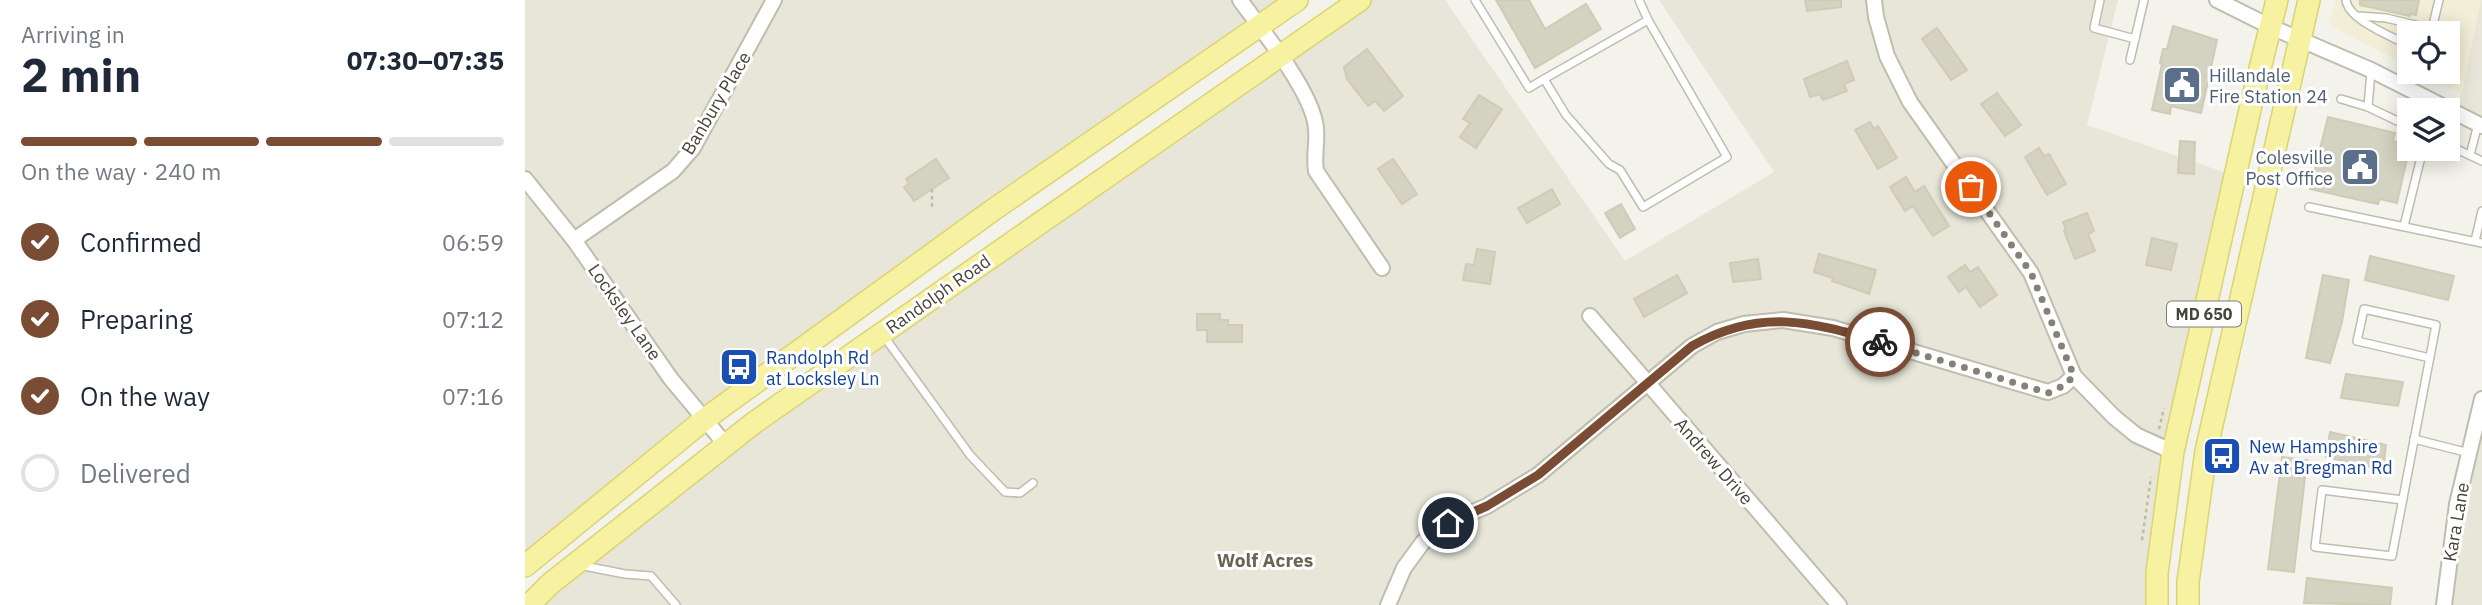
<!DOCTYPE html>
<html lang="en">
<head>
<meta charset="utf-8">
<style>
  body { margin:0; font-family:"IBM Plex Sans",sans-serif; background:#f2f2f3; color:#1f2937; height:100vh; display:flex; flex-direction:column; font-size:26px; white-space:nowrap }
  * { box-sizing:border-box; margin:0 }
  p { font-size:23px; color:#747a83 }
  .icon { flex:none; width:38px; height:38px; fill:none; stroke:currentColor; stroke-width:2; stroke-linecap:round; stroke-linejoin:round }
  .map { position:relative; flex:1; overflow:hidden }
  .sheet { display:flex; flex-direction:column; background:#fff; width:525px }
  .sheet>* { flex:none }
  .tools { position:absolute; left:1872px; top:21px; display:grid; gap:14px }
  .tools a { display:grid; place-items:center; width:63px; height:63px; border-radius:0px; background:#fff; box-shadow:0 4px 18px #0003; font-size:35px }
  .pin { position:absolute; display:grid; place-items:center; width:60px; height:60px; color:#fff; margin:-30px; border:4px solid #fff; border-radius:50%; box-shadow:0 2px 7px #0007 }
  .courier { position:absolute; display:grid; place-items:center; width:70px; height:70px; margin:-35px; border:5px solid #794c33; border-radius:50%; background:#fff; color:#222; box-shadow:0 2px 9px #0007 }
  .summary em { font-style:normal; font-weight:700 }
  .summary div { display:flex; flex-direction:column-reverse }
  .summary { display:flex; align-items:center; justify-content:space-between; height:119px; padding:0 21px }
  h1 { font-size:46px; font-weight:700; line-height:52px }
  .bar { display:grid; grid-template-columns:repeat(4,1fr); gap:10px 7px; align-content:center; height:84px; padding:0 21px }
  .bar i { height:9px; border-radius:5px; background:#e0e1e3 }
  .bar .on { background:#794c33 }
  .bar p { grid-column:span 4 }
  ol { padding:0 21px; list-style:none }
  li { display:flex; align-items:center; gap:21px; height:77px }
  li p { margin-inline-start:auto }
  li .icon { padding:7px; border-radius:50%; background:#794c33; color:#fff; stroke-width:4 }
  li:last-child { color:#747a83 }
  li i { width:38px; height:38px; border:4px solid #e0e1e3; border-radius:50% }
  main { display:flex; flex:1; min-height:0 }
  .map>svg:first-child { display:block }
  .residential { fill:#e7e6d9 }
  .commercial { fill:#f3eed8 }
  .building { fill:#d4d2c1; stroke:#cfcbb5; stroke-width:2 }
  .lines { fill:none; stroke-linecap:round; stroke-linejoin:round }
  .lane-casing { stroke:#bfbdae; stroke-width:10 }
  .street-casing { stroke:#bfbdae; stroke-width:18 }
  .primary-casing { stroke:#dad472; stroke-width:24 }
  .path { stroke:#bfbca0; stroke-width:2.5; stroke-dasharray:3.5 3.5; stroke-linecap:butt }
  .lane { stroke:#fff; stroke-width:7 }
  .street { stroke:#fff; stroke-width:14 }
  .primary { stroke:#f6f2a2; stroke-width:21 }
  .done { stroke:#848277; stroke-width:7; stroke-dasharray:0 12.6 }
  .route { stroke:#794c33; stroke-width:9 }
  .labels { text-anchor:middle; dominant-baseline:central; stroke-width:6; stroke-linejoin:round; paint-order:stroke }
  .shield { fill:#fff; stroke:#7e7d74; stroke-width:2 }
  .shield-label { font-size:16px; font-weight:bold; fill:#474539 }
  .service-label { font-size:18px; fill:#4e5e75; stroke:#fff; text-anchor:start }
  .street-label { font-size:18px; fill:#474539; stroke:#fff }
  .transit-label { font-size:18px; fill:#164399; stroke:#fff; text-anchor:start }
  .neighbourhood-label { font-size:19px; font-weight:bold; fill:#696551; stroke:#fff }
</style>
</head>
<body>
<main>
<section class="sheet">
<div class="summary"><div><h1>2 min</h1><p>Arriving in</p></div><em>07:30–07:35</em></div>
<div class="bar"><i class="on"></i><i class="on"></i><i class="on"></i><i></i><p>On the way · 240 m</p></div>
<ol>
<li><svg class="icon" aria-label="check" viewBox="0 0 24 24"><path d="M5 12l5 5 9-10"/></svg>Confirmed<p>06:59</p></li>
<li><svg class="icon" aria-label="check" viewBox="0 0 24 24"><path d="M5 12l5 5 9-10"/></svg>Preparing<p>07:12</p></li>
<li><svg class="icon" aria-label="check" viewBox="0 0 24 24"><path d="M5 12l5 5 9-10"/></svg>On the way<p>07:16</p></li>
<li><i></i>Delivered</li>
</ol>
</section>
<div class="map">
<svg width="1957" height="605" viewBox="0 0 1957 605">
  <rect width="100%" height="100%" fill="#f4f3eb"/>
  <g class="residential">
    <path d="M0,0h772l-304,211 -468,355z"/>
    <path d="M835,0h85l180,261 149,-89 -115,-172h459l-31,125 148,51 -15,63 -63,366h-1628l226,-183z"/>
    <path d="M1956,0h1v126l-26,-13z"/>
    <path d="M1957,399v206h-38z"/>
  </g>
  <path class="commercial" d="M1810,0h146l-19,94 -43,-22h29v-39h-38v34l-81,-42z"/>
  <g class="building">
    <path d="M971,0h33l16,29 41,-25 15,25 -66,39z"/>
    <path d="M1280,0h36v7l-34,4z"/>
    <path d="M1835,0h59l-3,15 -5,-1 -1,2 -50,-11z"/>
    <path d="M1648,26l44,14 -16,73 -30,-7 -1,8 -18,-4 10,-46 -2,-1 3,-14h4z"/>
    <path d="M1412,28l30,42 -16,10 -29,-41z"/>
    <path d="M842,49l36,47 -19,15 -9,-10 -7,5 -21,-27 -3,-12z"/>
    <path d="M1322,61l7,19 -10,4 3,7 -24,9 -3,-6 -10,3 -6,-18z"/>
    <path d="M1472,93l24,32 -16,11 -24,-32z"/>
    <path d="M954,95l23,14 -26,39 -16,-11 10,-14 -7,-4z"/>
    <path d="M1803,117l67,16 -2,8 17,4 -13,58 -17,-4 -2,5 -68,-15z"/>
    <path d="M1345,122l4,7 4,-3 19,32 -19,11 -23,-39z"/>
    <path d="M1655,141l15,1 -1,32 -16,-1z"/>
    <path d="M1514,148l5,8 5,-2 17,30 -19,11 -22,-38z"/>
    <path d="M411,159l13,19 -35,23 -10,-14 5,-3 -3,-5z"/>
    <path d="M868,159l24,35 -15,10 -24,-35z"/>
    <path d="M1381,177l9,15 9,-6 25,40 -16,10 -20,-30 -8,5 -15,-24z"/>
    <path d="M1027,189l8,15 -33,19 -9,-15z"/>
    <path d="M1096,204l14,25 -15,9 -15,-25z"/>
    <path d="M1562,213l7,18 -6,3 7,17 -20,8 -11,-28 2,-1 -3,-8z"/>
    <path d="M1627,238l25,6 -6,26 -25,-5z"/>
    <path d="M952,249l18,3 -5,32 -27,-4 3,-16 8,1z"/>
    <path d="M1294,254l57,16 -7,24 -37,-13 1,-3 -19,-6z"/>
    <path d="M1845,256l84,20 -6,24 -83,-20z"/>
    <path d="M1233,259l3,20 -28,3 -3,-19z"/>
    <path d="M1440,265l5,7 8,-5 19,28 -17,12 -14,-20 -7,5 -11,-15z"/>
    <path d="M1152,275l10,18 -43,24 -10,-18z"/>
    <path d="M1798,275l26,5 -7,42 -12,41 -24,-5z"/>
    <path d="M672,314h23v6h8v5h14v17h-35v-12h-10z"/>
    <path d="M1821,374l57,8 -5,24 -57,-8z"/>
    <path d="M1805,432l56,13 -3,25 -57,-13z"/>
    <path d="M1757,457l25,3 -13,112 -26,-3z"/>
    <path d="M1782,578l85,10 -2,17 -86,-2z"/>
  </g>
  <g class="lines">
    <g class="lane-casing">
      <g id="lane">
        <path d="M950,0l54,88 15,-9 104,-59 79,137 -84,50 -23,-37 -11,-6 -43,-49 -22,-36"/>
        <path d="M1114,0l9,20"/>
        <path d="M1575,0l-6,28 41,11"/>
        <path d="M1821,0c2,20 47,37 64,46"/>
        <path d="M1834,16l27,2 46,11"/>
        <path d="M1906,33l8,-33"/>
        <path d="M1605,60l14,-60"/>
        <path d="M1877,85l8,-17"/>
        <path d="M1816,99l27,8 42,20"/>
        <path d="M1843,107l3,-36"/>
        <path d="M1923,145l34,16"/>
        <path d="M1945,155l8,-31"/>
        <path d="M1784,207l173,36"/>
        <path d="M1879,226l17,-69"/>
        <path d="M1950,241l7,-30"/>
        <path d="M358,335l87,120 35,37 15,1 13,-10"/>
        <path d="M1889,439l55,14"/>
        <path d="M1878,500l-81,-10 -7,57 77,9 44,-231 -72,-16 -7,32 73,17"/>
        <path d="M54,565l46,9 26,2 25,29"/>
      </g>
    </g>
    <g class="street-casing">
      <g id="street">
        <path d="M715,0c22,30 68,87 75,122 4,16 -2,32 1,49l66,97"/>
        <path d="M1349,0l2,17 11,39 23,46 121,171 43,103 40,41 22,18 37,17"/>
        <path d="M1692,0l54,27 100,43 111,56"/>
        <path d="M0,179l49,61 97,139 55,66"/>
        <path d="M49,240l99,-69 20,-23 81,-148"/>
        <path d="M1065,316l249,289"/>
        <path d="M863,605l16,-37 19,-26 25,-19 39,-17 51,-31 154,-129 25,-14 27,-8 39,-4 50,8 215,64 15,-6 11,-10"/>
        <path d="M1919,605l13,-101 25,-105"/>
      </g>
    </g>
    <g class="primary-casing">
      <g id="primary">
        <path d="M0,566l180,-147 288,-209 304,-210"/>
        <path d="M4,605l21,-21 205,-162 605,-422"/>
        <path d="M1632,605v-32l16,-121 78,-347 26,-105"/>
        <path d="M1663,605v-23l18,-131 103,-451"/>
      </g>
    </g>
    <g class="path">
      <path d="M407,189v18"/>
      <path d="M1634,429l5,-21"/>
      <path d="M1617,540l9,-63"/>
    </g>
    <use href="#lane" class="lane"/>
    <use href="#street" class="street"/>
    <use href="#primary" class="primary"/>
  </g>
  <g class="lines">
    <path class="done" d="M1355,342l168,51 15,-7 11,-10 -43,-103 -60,-86"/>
    <path class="route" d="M923,523l39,-17 51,-31 154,-129c67,-38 118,-25 188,-4"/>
  </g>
  <defs>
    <g id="civic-square" transform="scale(2.0125)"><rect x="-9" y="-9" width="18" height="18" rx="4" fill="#5c6f8a" stroke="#fff"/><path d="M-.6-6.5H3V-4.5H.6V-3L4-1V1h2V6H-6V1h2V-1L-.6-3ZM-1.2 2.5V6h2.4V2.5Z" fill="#fff"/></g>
    <g id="bus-square" transform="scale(2.0125)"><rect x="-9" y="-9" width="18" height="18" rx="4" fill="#1a4fb4" stroke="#fff"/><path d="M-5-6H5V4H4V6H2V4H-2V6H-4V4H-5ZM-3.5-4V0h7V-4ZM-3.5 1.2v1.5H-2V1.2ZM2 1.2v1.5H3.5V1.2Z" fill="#fff"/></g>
  </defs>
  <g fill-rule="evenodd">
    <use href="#civic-square" x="1657" y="85"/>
    <use href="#civic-square" x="1835" y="167"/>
    <use href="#bus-square" x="214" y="367"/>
    <use href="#bus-square" x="1697" y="456"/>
  </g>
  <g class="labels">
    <rect class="shield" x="1642" y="301.5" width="74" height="25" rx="5"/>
    <g class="shield-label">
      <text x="1679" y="314">MD 650</text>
    </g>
    <g class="service-label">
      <text x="1684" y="75">Hillandale<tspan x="1684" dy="21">Fire Station 24</tspan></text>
      <text x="1808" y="157" text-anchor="end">Colesville<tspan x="1808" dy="21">Post Office</tspan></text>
    </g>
    <g class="street-label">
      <text transform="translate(191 103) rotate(-59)">Banbury Place</text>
      <text transform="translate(413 294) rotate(-35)">Randolph Road</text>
      <text transform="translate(100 312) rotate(55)">Locksley Lane</text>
      <text transform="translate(1189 461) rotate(49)">Andrew Drive</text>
      <text transform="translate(1931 522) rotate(-80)">Kara Lane</text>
    </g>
    <g class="transit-label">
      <text x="241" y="357">Randolph Rd<tspan x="241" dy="21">at Locksley Ln</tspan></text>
      <text x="1724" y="446">New Hampshire<tspan x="1724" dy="21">Av at Bregman Rd</tspan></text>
    </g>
    <g class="neighbourhood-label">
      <text x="740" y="560">Wolf Acres</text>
    </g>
  </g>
</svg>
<div class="tools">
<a><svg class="icon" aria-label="locate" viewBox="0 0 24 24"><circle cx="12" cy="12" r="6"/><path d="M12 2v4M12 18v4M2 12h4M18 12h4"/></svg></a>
<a><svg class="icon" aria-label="layers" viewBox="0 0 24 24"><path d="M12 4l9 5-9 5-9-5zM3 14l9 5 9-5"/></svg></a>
</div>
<div class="pin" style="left:1446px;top:187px;background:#ea580c"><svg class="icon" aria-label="bag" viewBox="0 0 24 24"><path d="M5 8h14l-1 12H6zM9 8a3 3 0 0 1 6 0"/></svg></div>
<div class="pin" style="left:923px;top:523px;background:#1f2937"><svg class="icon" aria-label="home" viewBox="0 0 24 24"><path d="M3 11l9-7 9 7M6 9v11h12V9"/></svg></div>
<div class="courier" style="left:1355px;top:342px"><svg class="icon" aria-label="bike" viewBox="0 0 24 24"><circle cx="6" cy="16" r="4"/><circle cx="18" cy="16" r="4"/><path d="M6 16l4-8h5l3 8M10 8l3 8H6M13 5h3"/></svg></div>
</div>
</main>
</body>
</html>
